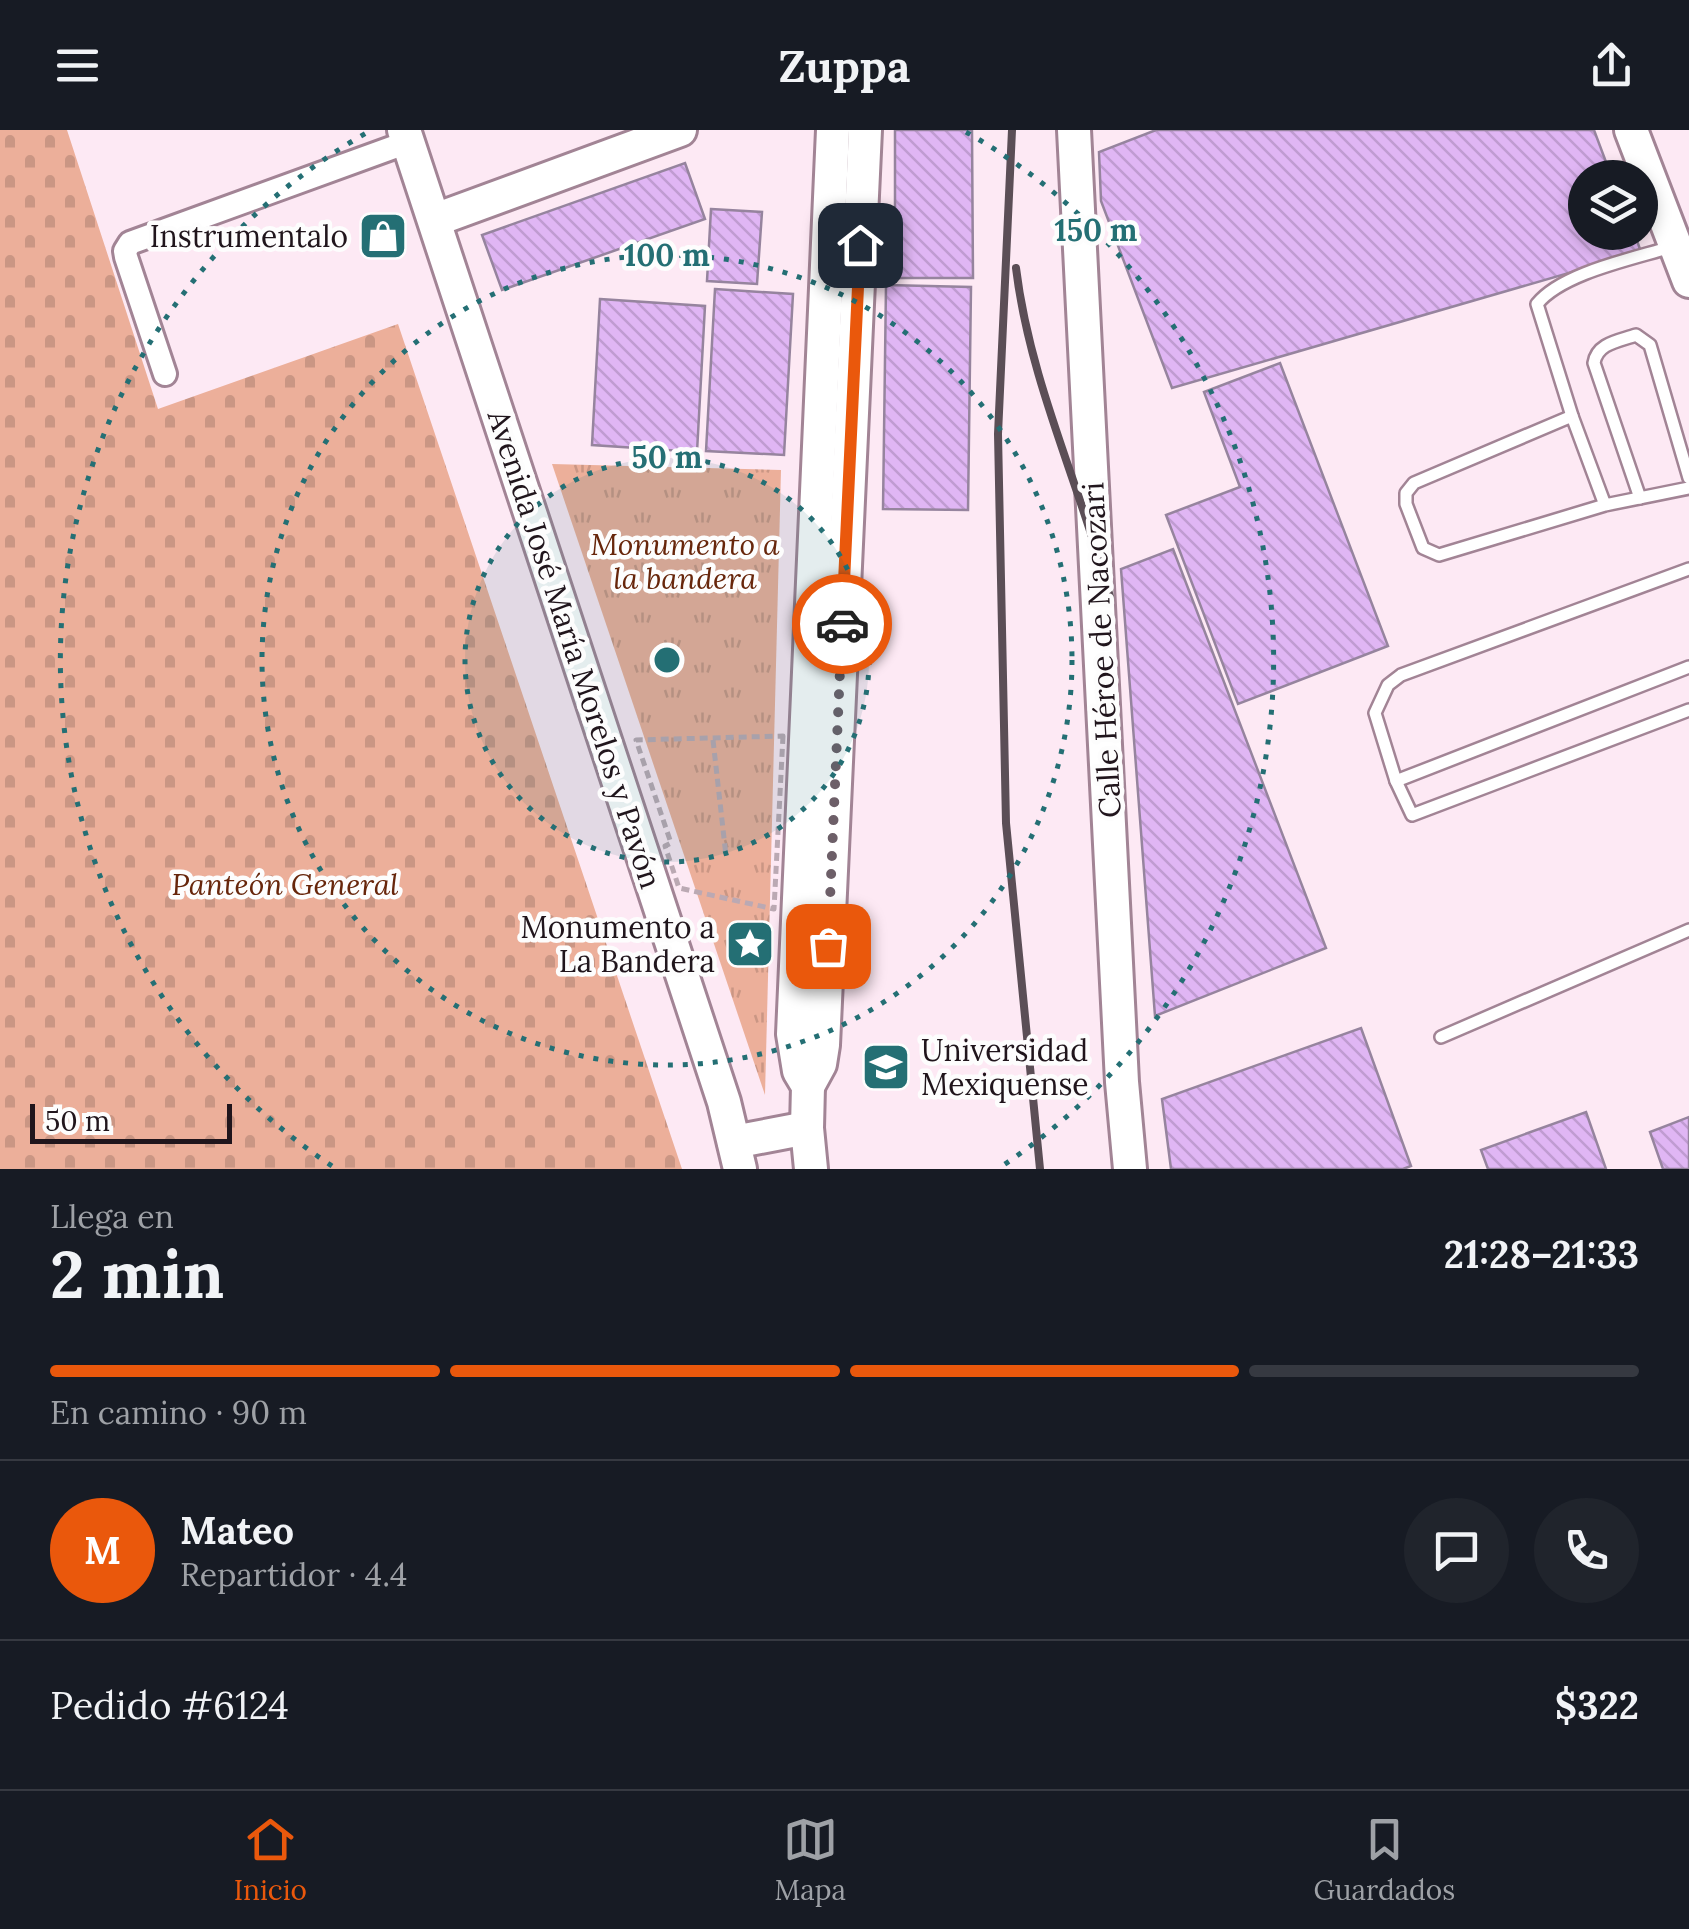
<!DOCTYPE html>
<html lang="es">
<head>
<meta charset="utf-8">
<style>
  body { margin:0; font-family:Lora,serif; background:#20242c; color:#f1f3f6; height:100vh; display:flex; flex-direction:column; font-size:38px; white-space:nowrap }
  * { box-sizing:border-box; margin:0 }
  p { font-size:32px; color:#9ea1a6 }
  .icon { flex:none; width:55px; height:55px; fill:none; stroke:currentColor; stroke-width:2; stroke-linecap:round; stroke-linejoin:round }
  .map { position:relative; height:1039px; overflow:hidden }
  .drawer { display:flex; flex-direction:column; background:#171b24; flex:1 }
  .drawer>* { flex:none }
  .controls { position:absolute; left:1568px; top:30px; display:grid; gap:20px }
  .controls a { display:grid; place-items:center; width:90px; height:90px; border-radius:50%; background:#171b24; box-shadow:0 5px 15px #0003; font-size:50px }
  .scale { position:absolute; left:30px; bottom:25px; width:202px; box-sizing:border-box; padding-left:10px; border:5px solid #20151c; border-top:0; font-size:28px; line-height:35px; white-space:nowrap; color:#20151c; -webkit-text-stroke:8px #fdfdfd; paint-order:stroke }
  .pin { position:absolute; display:grid; place-items:center; width:85px; height:85px; color:#fff; margin:-42px; border-radius:20px; box-shadow:0 5px 15px #0006 }
  .courier { position:absolute; display:grid; place-items:center; width:100px; height:100px; margin:-50px; border:8px solid #ea580c; border-radius:50%; background:#fff; color:#222; box-shadow:0 2px 12px #0007 }
  .summary em { font-style:normal; font-weight:700 }
  .summary div { display:flex; flex-direction:column-reverse }
  .summary { display:flex; align-items:center; justify-content:space-between; height:170px; padding:0 50px }
  h1 { font-size:65px; font-weight:700; line-height:75px }
  .bar { display:grid; grid-template-columns:repeat(4,1fr); gap:15px 10px; align-content:center; height:120px; padding:0 50px }
  .bar i { height:12px; border-radius:8px; background:#363941 }
  .bar .on { background:#ea580c }
  .bar p { grid-column:span 4 }
  .line { display:flex; align-items:center; gap:25px; padding:0 50px; border-top:2px solid #363941 }
  .line div { flex:1 }
  .round { display:grid; place-items:center; flex:none; width:105px; height:105px; border-radius:52px; background:#20242c }
  header { display:flex; justify-content:space-between; align-items:center; height:130px; padding:0 50px; background:#171b24; font-size:45px; font-weight:700 }
  .dock { display:flex; justify-content:space-around; align-items:center; height:140px; border-top:2px solid #363941; background:#171b24; font-size:28px; color:#9ea1a6 }
  .dock a { display:grid; justify-items:center; gap:5px }
  .dock .on { color:#ea580c }
  .map>svg:first-child { display:block }
  .cemetery { fill:url(#cemetery-stones) }
  .park { fill:url(#park-tufts) }
  .building { fill:url(#building-back-hatch); stroke:#96849e; stroke-width:2.5 }
  .lines { fill:none; stroke-linecap:round; stroke-linejoin:round }
  .lane-casing { stroke:#a28495; stroke-width:16 }
  .street-casing { stroke:#a28495; stroke-width:28 }
  .secondary-casing { stroke:#a28495; stroke-width:38 }
  .path { stroke:#bba9b3; stroke-width:5; stroke-dasharray:8 5; stroke-linecap:butt }
  .lane { stroke:#fff; stroke-width:11 }
  .street { stroke:#fff; stroke-width:22 }
  .secondary { stroke:#fff; stroke-width:32 }
  .rail { stroke:#5b4e56; stroke-width:8 }
  .done { stroke:#6d5f68; stroke-width:10; stroke-dasharray:0 18 }
  .route { stroke:#ea580c; stroke-width:12 }
  .ring { fill:none; stroke:#246f74; stroke-width:5; stroke-dasharray:5 10 }
  .labels { text-anchor:middle; dominant-baseline:central; stroke-width:9; stroke-linejoin:round; paint-order:stroke }
  .poi-label { font-size:30px; fill:#20151c; stroke:#fdfdfd; text-anchor:end }
  .park-label { font-size:30px; font-style:italic; fill:#67260b; stroke:#fdfdfd }
  .street-label { font-size:30px; fill:#20151c; stroke:#fdfdfd }
  .centre { fill:#246f74; stroke:#fdfdfd; stroke-width:5 }
  .ring-label { font-size:30px; text-anchor:middle; font-weight:bold; fill:#246f74; stroke:#fdfdfd; stroke-width:9; stroke-linejoin:round; paint-order:stroke }
</style>
</head>
<body>
<header><svg class="icon" aria-label="menu" viewBox="0 0 24 24"><path d="M4 6h16M4 12h16M4 18h16"/></svg>Zuppa<svg class="icon" aria-label="share" viewBox="0 0 24 24"><path d="M12 15V3M7 8l5-5 5 5M5 13v7h14v-7"/></svg></header>
<div class="map">
<svg width="1689" height="1039" viewBox="0 0 1689 1039">
  <defs>
    <pattern id="cemetery-stones" width="16" height="16" patternUnits="userSpaceOnUse" patternTransform="scale(2.5)"><rect width="16" height="16" fill="#ecaf9a"/><path d="M2 7V4a2 2 0 0 1 4 0v3zM10 15v-3a2 2 0 0 1 4 0v3z" fill="#ca9684"/></pattern>
    <pattern id="park-tufts" width="24" height="20" patternUnits="userSpaceOnUse" patternTransform="scale(2.5)"><rect width="24" height="20" fill="#ecaf9a"/><path d="M3 7l-1-3M5 7V3M7 7l1-3M15 17l-1-3M17 17v-4M19 17l1-3" fill="none" stroke="#ca9684"/></pattern>
    <pattern id="building-back-hatch" width="6" height="6" patternUnits="userSpaceOnUse" patternTransform="scale(2.5)"><rect width="6" height="6" fill="#e0b6f4"/><path d="M-1 5l2 2M0 0l6 6M5-1l2 2" fill="none" stroke="#c09cd1"/></pattern>
  </defs>
  <rect width="100%" height="100%" fill="#fde9f4"/>
  <path class="cemetery" d="M0,0h67l91,279 240,-85 284,845h-682z"/>
  <path class="park" d="M552,334l229,6 -16,625z"/>
  <g class="building">
    <path d="M895,0h77l1,148h-78z"/>
    <path d="M1156,0h438l18,48h-27v54h49l7,20 -469,136 -71,-187 -2,-49z"/>
    <path d="M685,33l20,56 -203,71 -20,-55z"/>
    <path d="M711,79l51,3 -5,72 -50,-3z"/>
    <path d="M886,155l85,2 -3,223 -85,-1z"/>
    <path d="M715,159l78,5 -9,161 -78,-4z"/>
    <path d="M600,169l105,7 -8,146 -105,-7z"/>
    <path d="M1280,233l108,283 -150,58 -72,-189 74,-28 -36,-95z"/>
    <path d="M1173,419l153,399 -171,68 -34,-447z"/>
    <path d="M1361,898l50,138 -8,3h-232l-9,-70z"/>
    <path d="M1586,982l20,57h-118l-7,-19z"/>
    <path d="M1689,987v52h-26l-13,-37z"/>
  </g>
  <g class="lines">
    <g class="lane-casing">
      <g id="lane">
        <path d="M1572,286l-35,-112c25,-31 95,-45 134,-57"/>
        <path d="M1640,368l-46,-135c3,-20 25,-22 42,-28l14,10 39,133"/>
        <path d="M1605,375l-33,-89 -158,67 -8,10v11l17,44 16,7 166,-50 84,-17"/>
        <path d="M1689,439l-288,106 -13,10 -13,28 21,68 293,-114"/>
        <path d="M1396,651l16,34 277,-105"/>
        <path d="M1441,907l248,-107"/>
      </g>
    </g>
    <g class="street-casing">
      <path id="street" d="M165,244l-39,-117 -1,-6 5,-8 278,-101"/>
    </g>
    <g class="secondary-casing">
      <g id="secondary">
        <path d="M404,0l320,972 16,67"/>
        <path d="M1074,0l48,952 8,87"/>
        <path d="M1631,0l58,151"/>
        <path d="M435,90l245,-90"/>
        <path d="M808,956l12,-22 3,-19 42,-915"/>
        <path d="M734,1012l73,-14"/>
        <path d="M811,1039l-4,-41 1,-42 -9,-15 -6,-37 40,-904"/>
      </g>
    </g>
    <g class="path">
      <path d="M783,606l-9,173 -95,-21 -14,-42 6,-3 -35,-103z"/>
      <path d="M713,610l13,116"/>
    </g>
    <use href="#lane" class="lane"/>
    <use href="#street" class="street"/>
    <use href="#secondary" class="secondary"/>
    <g class="rail">
      <path d="M1012,0l-14,304 8,389 34,346"/>
      <path d="M1016,138c14,115 65,219 94,329"/>
    </g>
  </g>
  <g class="lines">
    <path class="done" d="M828,816l14,-322"/>
    <path class="route" d="M842,494l18,-379"/>
  </g>
  <circle cx="667" cy="530" r="202" fill="#246f74" fill-opacity=".12"/>
  <g class="ring">
    <circle cx="667" cy="530" r="202"/>
    <circle cx="667" cy="530" r="405"/>
    <path d="M332 1036A607 607 0 0 1 368 2M966 2A607 607 0 0 1 1002 1036"/>
  </g>
  <defs>
    <g id="shop-square" transform="scale(2.5)"><rect x="-9" y="-9" width="18" height="18" rx="4" fill="#246f74" stroke="#fdfdfd"/><path d="M-5-2.5h2.3a2.7 3.5 0 0 1 5.4 0H5L5.5 6h-11ZM-1.5-2.5h3a1.5 2.3 0 0 0-3 0Z" fill="#fff"/></g>
    <g id="sight-square" transform="scale(2.5)"><rect x="-9" y="-9" width="18" height="18" rx="4" fill="#246f74" stroke="#fdfdfd"/><path d="M0-6L1.8-2.2L6-1.7L2.9 1.2L3.7 5.4L0 3.3L-3.7 5.4L-2.9 1.2L-6-1.7L-1.8-2.2Z" fill="#fff"/></g>
    <g id="university-square" transform="scale(2.5)"><rect x="-9" y="-9" width="18" height="18" rx="4" fill="#246f74" stroke="#fdfdfd"/><path d="M0-5L7-2L0 1L-7-2ZM-4 1L0 2.5L4 1V4Q0 6-4 4Z" fill="#fff"/></g>
  </defs>
  <g fill-rule="evenodd">
    <use href="#shop-square" x="383" y="106"/>
    <use href="#sight-square" x="750" y="814"/>
    <use href="#university-square" x="886" y="937"/>
  </g>
  <g class="labels">
    <g class="poi-label">
      <text x="348" y="106">Instrumentalo</text>
      <text x="715" y="797">Monumento a<tspan x="715" dy="34">La Bandera</tspan></text>
      <text x="921" y="920" text-anchor="start">Universidad<tspan x="921" dy="34">Mexiquense</tspan></text>
    </g>
    <g class="park-label">
      <text x="685" y="414">Monumento a<tspan x="685" dy="34">la bandera</tspan></text>
      <text x="285" y="754">Panteón General</text>
    </g>
    <g class="street-label">
      <text transform="translate(575 519) rotate(72)">Avenida José María Morelos y Pavón</text>
      <text transform="translate(1101 520) rotate(-93)">Calle Héroe de Nacozari</text>
    </g>
  </g>
  <circle cx="667" cy="530" r="15" class="centre"/>
  <g class="ring-label">
    <text x="1096" y="111">150 m</text>
    <text x="667" y="136">100 m</text>
    <text x="667" y="338">50 m</text>
  </g>
</svg>
<div class="controls">
<a><svg class="icon" aria-label="layers" viewBox="0 0 24 24"><path d="M12 4l9 5-9 5-9-5zM3 14l9 5 9-5"/></svg></a>
</div>
<div class="scale">50 m</div>
<div class="pin" style="left:828px;top:816px;background:#ea580c"><svg class="icon" aria-label="bag" viewBox="0 0 24 24"><path d="M5 8h14l-1 12H6zM9 8a3 3 0 0 1 6 0"/></svg></div>
<div class="pin" style="left:860px;top:115px;background:#1f2937"><svg class="icon" aria-label="home" viewBox="0 0 24 24"><path d="M3 11l9-7 9 7M6 9v11h12V9"/></svg></div>
<div class="courier" style="left:842px;top:494px"><svg class="icon" aria-label="car" viewBox="0 0 24 24"><path d="M5 17H2v-5l4-1 3-4h7l3 4 3 1v5h-3M9 17h6M6 11h13"/><circle cx="7" cy="17" r="2"/><circle cx="17" cy="17" r="2"/></svg></div>
</div>
<section class="drawer">
<div class="summary"><div><h1>2 min</h1><p>Llega en</p></div><em>21:28–21:33</em></div>
<div class="bar"><i class="on"></i><i class="on"></i><i class="on"></i><i></i><p>En camino · 90 m</p></div>
<div class="line" style="height:180px"><b class="round" style="background:#ea580c;color:#fff">M</b><div><b>Mateo</b><p>Repartidor · 4.4</p></div><a class="round"><svg class="icon" aria-label="chat" viewBox="0 0 24 24"><path d="M4 5h16v11H9l-5 4z"/></svg></a><a class="round"><svg class="icon" aria-label="phone" viewBox="0 0 24 24"><path d="M5 4h4l2 5-3 2q2 4 5 5l2-3 5 2v4C11 20 4 13 5 4z"/></svg></a></div>
<div class="line" style="height:130px"><div>Pedido #6124</div><b>$322</b></div>
</section>
<nav class="dock">
<a class="on"><svg class="icon" aria-label="home" viewBox="0 0 24 24"><path d="M3 11l9-7 9 7M6 9v11h12V9"/></svg>Inicio</a>
<a><svg class="icon" aria-label="map" viewBox="0 0 24 24"><path d="M3 6l6-2 6 2 6-2v14l-6 2-6-2-6 2zM9 4v14M15 6v14"/></svg>Mapa</a>
<a><svg class="icon" aria-label="saved" viewBox="0 0 24 24"><path d="M7 4h10v16l-5-4-5 4z"/></svg>Guardados</a>
</nav>
</body>
</html>
